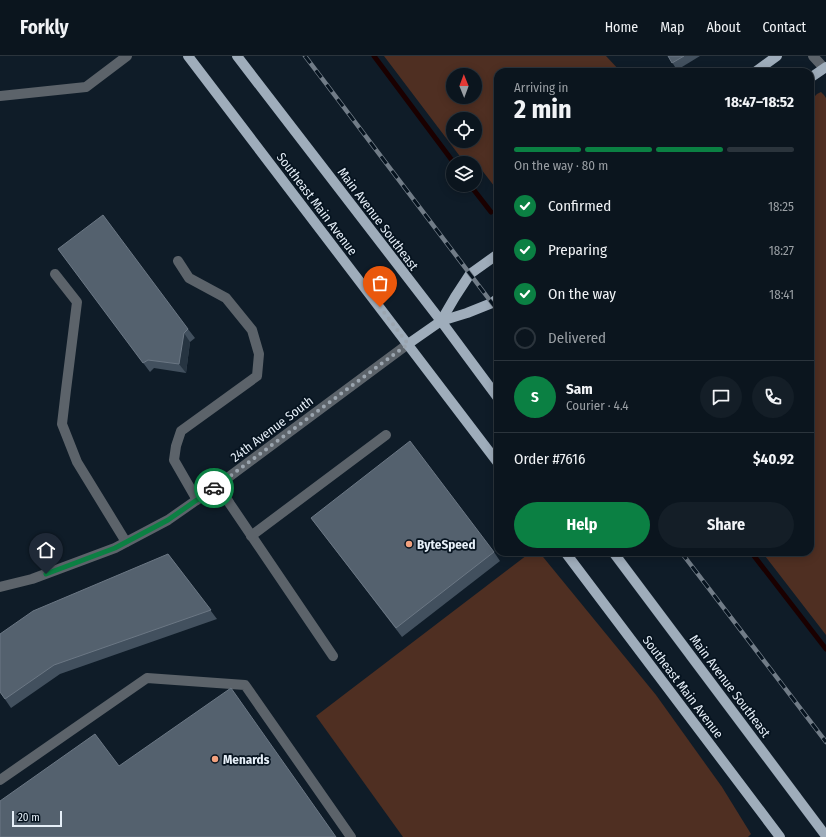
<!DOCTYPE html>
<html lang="en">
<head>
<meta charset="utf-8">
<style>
  body { margin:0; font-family:"Fira Sans Condensed",sans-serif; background:#141e27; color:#f1f3f6; height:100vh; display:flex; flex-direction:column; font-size:15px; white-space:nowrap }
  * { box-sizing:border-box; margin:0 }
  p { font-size:13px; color:#9a9fa4 }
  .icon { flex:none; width:22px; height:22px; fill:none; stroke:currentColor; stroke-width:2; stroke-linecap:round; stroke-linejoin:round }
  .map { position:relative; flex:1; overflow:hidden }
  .panel { position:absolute; left:494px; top:12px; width:320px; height:488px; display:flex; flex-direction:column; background:#0b151e; border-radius:12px; box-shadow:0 2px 10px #0003,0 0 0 1px #2b343c }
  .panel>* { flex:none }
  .needle { width:26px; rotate:359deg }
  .controls { position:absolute; left:446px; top:12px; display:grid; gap:8px }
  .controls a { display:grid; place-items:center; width:36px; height:36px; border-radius:50%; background:#0b151e; box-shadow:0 2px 10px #0003,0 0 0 1px #2b343c; font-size:20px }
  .scale { position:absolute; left:12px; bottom:10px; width:50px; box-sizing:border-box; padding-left:4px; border:2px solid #e6eff8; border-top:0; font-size:11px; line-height:14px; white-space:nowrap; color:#e6eff8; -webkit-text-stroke:3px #06131f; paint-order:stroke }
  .pin { position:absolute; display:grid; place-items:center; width:34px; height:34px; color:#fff; margin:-41px -17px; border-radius:50% 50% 50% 0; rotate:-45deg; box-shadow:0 0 4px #0007 }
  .pin .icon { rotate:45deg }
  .courier { position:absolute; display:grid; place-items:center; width:40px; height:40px; margin:-20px; border:3px solid #0b8043; border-radius:50%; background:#fff; color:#222; box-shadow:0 1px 5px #0007 }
  .summary em { font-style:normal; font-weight:700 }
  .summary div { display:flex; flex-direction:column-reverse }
  .summary { display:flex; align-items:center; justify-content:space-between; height:68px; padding:0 20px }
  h1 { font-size:26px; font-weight:700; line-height:30px }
  .bar { display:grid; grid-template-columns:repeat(4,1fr); gap:6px 4px; align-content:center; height:48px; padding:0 20px }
  .bar i { height:5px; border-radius:3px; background:#2b343c }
  .bar .selected { background:#0b8043 }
  .bar p { grid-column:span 4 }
  .line { display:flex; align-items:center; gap:10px; padding:0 20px; border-top:1px solid #2b343c }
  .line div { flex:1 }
  .round { display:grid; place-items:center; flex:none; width:42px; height:42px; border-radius:21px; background:#141e27 }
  ol { padding:0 20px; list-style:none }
  li { display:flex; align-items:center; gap:12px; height:44px }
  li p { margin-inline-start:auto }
  li .icon { padding:4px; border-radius:50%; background:#0b8043; color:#fff; stroke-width:4 }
  li:last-child { color:#9a9fa4 }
  li i { width:22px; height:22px; border:2px solid #2b343c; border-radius:50% }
  .button { display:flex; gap:8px; margin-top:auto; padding:8px 20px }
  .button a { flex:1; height:46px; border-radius:24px; background:#0b8043; color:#fff; font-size:16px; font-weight:700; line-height:46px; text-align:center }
  .button a+a { background:#141e27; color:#f1f3f6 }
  header { display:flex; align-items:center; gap:24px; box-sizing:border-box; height:56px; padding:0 20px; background:#0b151e; border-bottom:1px solid #2b343c }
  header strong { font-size:19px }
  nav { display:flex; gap:22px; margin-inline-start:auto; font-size:14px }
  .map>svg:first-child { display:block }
  .green { fill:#4f2f22; fill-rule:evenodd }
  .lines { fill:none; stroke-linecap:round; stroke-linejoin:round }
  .stream { stroke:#1a0000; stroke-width:5 }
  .minor { stroke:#5c636a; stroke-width:10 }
  .major { stroke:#9fadbb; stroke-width:10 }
  .rail-casing { stroke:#717c87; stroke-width:4.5 }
  .rail { stroke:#06131f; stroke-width:3; stroke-dasharray:9; stroke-linecap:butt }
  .wall { fill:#42505e }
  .shaded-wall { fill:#263441 }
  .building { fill:#54616e; stroke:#6b7784 }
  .done { stroke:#9ba5af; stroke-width:4; stroke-dasharray:0 7.2 }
  .route { stroke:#0b8043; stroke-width:5 }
  .poi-dot { fill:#f2a17e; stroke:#06131f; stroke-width:1.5 }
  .labels { text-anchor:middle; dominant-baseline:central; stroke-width:3.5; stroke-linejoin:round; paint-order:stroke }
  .street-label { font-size:13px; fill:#e6eff8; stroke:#06131f }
  .poi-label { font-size:13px; font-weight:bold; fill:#e6eff8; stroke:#06131f; text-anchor:start }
</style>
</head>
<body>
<header>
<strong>Forkly</strong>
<nav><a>Home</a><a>Map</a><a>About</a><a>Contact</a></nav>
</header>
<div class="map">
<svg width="826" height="781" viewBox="0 0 826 781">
  <rect width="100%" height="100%" fill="#0f1c28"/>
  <g class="green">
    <path d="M384,0h222l15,16h-123v119l-17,-22 -6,1v-7h-10zM453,19h22v22h-22zM453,63h22v22h-22z"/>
    <path d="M821,36l3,3 2,3v537l-64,-83h48v-451l7,-7z"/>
    <path d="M531,496h8l117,143 66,92 29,47 -3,3h-345l-87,-121z"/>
  </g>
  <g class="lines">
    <g class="stream">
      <path d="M374,0l80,107"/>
      <path d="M470,129l21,27"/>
      <path d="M751,496l75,97"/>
    </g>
    <g class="minor">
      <path d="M813,0l11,12"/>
      <path d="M0,40l86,-9 41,-31"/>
      <path d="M178,205l11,17 37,20 26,32 7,24 -2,22 -76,55 -5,15 -2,14 23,40"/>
      <path d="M55,218l22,28 -11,88 -4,34 15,38 49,80"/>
      <path d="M218,429l12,19 103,152"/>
      <path d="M251,480l135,-101"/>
      <path d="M0,531l32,-8 83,-31 53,-28 50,-35 190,-141"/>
      <path d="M0,724l147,-102 98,7 106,152"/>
    </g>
    <g class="major">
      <path d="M188,0l310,407"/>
      <path d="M237,0l204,265 57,77"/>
      <path d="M755,16l22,-16"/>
      <path d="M810,22l16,-11"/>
      <path d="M441,265l14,-24 15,-23 28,-20"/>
      <path d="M408,288l33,-23 26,-8 25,-10 6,-5"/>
      <path d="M565,496l215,285"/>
      <path d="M613,496l213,284"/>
    </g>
    <g class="rail-casing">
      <g id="rail">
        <path d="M305,0l193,255"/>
        <path d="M681,496l145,190"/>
      </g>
    </g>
    <use href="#rail" class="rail"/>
  </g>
  <g class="wall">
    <path d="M668,0h32l-23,14z"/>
    <path d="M58,193l130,80 7,9 -5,4 -4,31 -32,-5 -4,4z"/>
    <path d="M311,462l183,34 6,9 -98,76z"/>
    <path d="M168,498l49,65 -157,55 -49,34 -11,-16z"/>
  </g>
  <path class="shaded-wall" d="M184,277l6,9 -4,31 -7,-9z"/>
  <g class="building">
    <path d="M668,0h16l-12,7z"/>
    <path d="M103,159l85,114 -4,4 -5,31 -31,-4 -5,3 -85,-114z"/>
    <path d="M410,385l84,111 -98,76 -85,-110z"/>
    <path d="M168,498l43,56 -157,55 -49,34 -5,-7v-58l33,-23z"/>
    <path d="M231,632l105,149h-336v-36l95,-67 24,32z"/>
  </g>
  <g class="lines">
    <path class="done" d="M214,432l194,-144 -28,-37"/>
    <path class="route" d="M46,518l69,-26 53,-28 46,-32"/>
  </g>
  <g class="poi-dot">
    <circle cx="409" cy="488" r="4"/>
    <circle cx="215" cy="703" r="4"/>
  </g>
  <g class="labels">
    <g class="street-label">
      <text transform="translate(317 148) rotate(53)">Southeast Main Avenue</text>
      <text transform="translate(378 163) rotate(53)">Main Avenue Southeast</text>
      <text transform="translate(272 373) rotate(-37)">24th Avenue South</text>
      <text transform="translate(730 630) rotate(53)">Main Avenue Southeast</text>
      <text transform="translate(683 631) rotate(53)">Southeast Main Avenue</text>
    </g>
    <g class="poi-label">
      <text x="417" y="488">ByteSpeed</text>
      <text x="223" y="703">Menards</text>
    </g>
  </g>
</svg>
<div class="controls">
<a><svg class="needle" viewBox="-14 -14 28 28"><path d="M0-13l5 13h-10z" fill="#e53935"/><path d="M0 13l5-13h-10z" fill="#9a9fa4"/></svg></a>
<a><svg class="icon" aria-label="locate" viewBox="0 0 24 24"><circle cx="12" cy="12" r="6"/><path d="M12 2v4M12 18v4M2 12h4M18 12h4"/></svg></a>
<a><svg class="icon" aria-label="layers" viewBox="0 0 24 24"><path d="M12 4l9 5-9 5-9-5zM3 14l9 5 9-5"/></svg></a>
</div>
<div class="scale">20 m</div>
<div class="pin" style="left:380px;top:251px;background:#ea580c"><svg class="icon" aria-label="bag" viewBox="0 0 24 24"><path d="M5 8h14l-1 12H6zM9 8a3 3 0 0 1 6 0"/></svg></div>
<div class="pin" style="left:46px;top:518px;background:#1f2937"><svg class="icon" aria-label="home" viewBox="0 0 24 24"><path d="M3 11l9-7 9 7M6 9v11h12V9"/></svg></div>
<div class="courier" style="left:214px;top:432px"><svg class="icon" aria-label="car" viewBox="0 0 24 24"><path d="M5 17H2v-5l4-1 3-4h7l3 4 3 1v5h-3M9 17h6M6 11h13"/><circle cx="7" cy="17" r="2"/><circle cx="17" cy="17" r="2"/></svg></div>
<section class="panel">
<div class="summary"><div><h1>2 min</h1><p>Arriving in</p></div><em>18:47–18:52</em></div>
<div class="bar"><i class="selected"></i><i class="selected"></i><i class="selected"></i><i></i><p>On the way · 80 m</p></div>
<ol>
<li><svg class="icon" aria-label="check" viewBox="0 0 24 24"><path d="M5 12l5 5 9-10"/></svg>Confirmed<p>18:25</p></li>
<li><svg class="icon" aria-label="check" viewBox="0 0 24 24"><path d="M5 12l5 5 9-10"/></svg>Preparing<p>18:27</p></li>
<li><svg class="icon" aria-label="check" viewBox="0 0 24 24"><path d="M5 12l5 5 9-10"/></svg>On the way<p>18:41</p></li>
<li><i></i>Delivered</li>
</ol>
<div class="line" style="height:72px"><b class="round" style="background:#0b8043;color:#fff">S</b><div><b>Sam</b><p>Courier · 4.4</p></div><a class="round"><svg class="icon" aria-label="chat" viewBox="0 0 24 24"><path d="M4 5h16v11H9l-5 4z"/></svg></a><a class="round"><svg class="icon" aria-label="phone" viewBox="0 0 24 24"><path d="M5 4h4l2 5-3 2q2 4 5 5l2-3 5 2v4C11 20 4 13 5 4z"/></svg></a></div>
<div class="line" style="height:52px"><div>Order #7616</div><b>$40.92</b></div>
<div class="button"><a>Help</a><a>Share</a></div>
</section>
</div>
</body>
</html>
